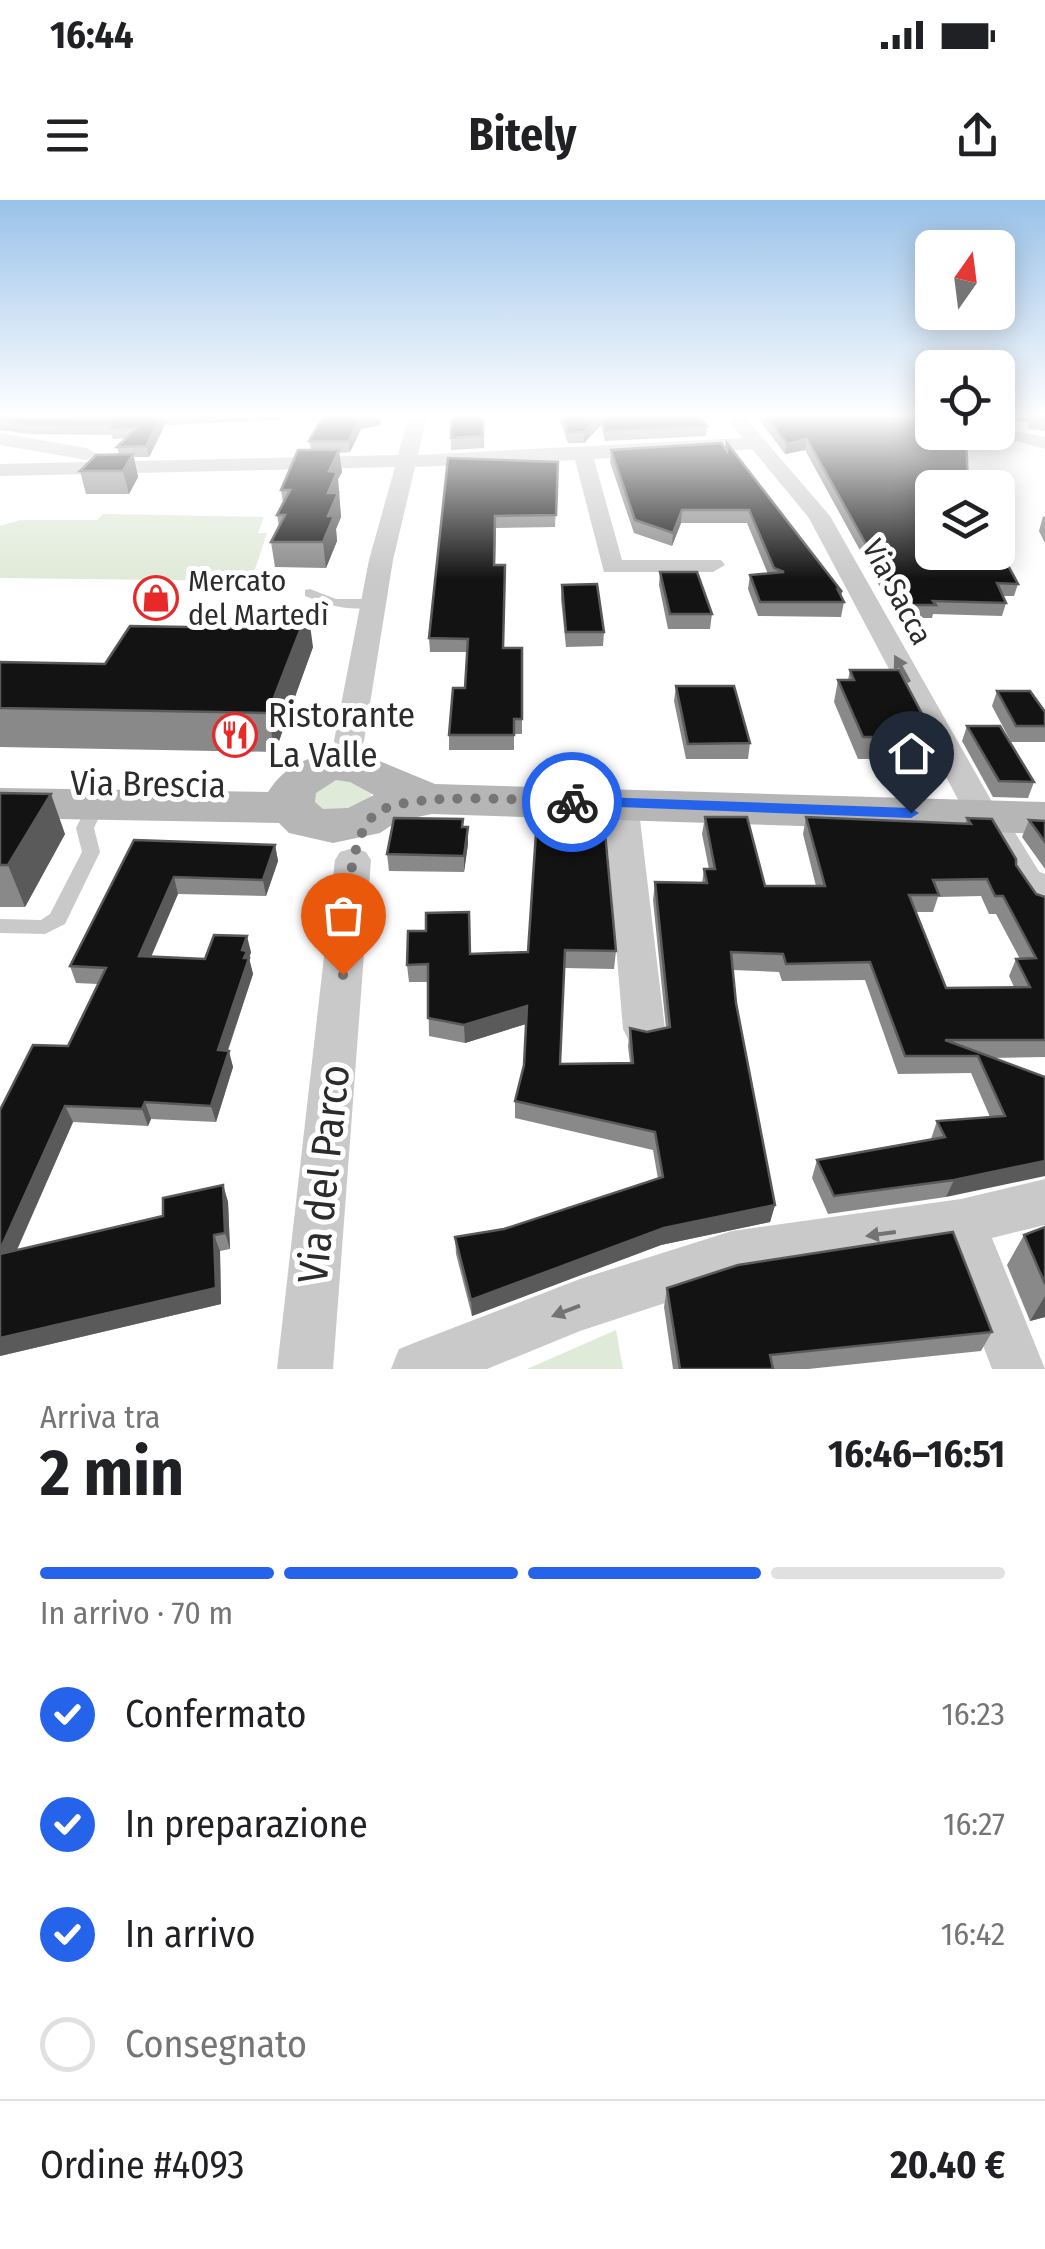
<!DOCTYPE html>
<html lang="it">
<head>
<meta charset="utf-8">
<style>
  body { margin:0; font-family:"Fira Sans Condensed",sans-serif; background:#f2f2f2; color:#202124; height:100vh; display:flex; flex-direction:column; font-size:38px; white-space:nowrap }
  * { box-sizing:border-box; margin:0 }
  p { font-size:32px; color:#757577 }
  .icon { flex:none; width:55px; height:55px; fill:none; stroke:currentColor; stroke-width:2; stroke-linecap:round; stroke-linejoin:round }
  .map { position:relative; height:1169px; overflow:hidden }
  .side { display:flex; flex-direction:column; background:#fff; flex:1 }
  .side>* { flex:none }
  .needle { width:65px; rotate:14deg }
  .buttons { position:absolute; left:915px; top:30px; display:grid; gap:20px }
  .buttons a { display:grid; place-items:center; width:100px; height:100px; border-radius:15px; background:#fff; box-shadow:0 5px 25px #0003; font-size:50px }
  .pin { position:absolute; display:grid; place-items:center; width:85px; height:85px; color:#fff; margin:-102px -42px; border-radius:50% 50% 50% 0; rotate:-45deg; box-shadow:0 0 10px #0007 }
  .pin .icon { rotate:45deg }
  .courier { position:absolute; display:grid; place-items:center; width:100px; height:100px; margin:-50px; border:8px solid #2563eb; border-radius:50%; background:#fff; color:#222; box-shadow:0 2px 12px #0007 }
  .headline em { font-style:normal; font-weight:700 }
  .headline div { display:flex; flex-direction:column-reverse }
  .headline { display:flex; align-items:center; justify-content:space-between; height:170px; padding:0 40px }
  h1 { font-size:65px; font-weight:700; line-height:75px }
  .bar { display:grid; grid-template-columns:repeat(4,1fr); gap:15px 10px; align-content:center; height:120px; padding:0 40px }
  .bar i { height:12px; border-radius:8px; background:#e0e0e0 }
  .bar .selected { background:#2563eb }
  .bar p { grid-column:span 4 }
  .line { display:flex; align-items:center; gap:25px; padding:0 40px; border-top:2px solid #e0e0e0 }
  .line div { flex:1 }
  ol { padding:0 40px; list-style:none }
  li { display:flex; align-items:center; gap:30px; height:110px }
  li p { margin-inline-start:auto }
  li .icon { padding:10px; border-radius:50%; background:#2563eb; color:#fff; stroke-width:4 }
  li:last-child { color:#757577 }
  li i { width:55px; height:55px; border:5px solid #e0e0e0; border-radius:50% }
  .status { display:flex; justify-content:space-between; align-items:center; height:70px; padding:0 50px; background:#fff; direction:ltr }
  .status svg { height:28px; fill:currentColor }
  header { display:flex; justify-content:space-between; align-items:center; height:130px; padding:0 40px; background:#fff; font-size:45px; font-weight:700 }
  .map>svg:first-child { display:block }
  .green { fill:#e0ead8 }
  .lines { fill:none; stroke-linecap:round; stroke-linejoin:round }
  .service { fill:#c9c9c9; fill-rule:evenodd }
  .pedestrian { fill:#c9c9c9; fill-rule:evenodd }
  .minor { fill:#c9c9c9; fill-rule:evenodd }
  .secondary { fill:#b6b6b6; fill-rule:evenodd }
  .wall { fill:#898989; fill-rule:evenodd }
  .shaded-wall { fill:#5a5a5a }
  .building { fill:#131313; stroke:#5a5a5a; stroke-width:2.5; fill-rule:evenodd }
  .oneway { fill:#737373 }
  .route { fill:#2563eb }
  .done { stroke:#767676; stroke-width:10; stroke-dasharray:0 18 }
  .labels { text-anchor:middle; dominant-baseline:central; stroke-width:10; stroke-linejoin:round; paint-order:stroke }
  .far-poi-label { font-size:30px; fill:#2c2c2c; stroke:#fff; text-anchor:start }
  .far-street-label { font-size:30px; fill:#2c2c2c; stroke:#fff }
  .poi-label { font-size:35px; fill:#2c2c2c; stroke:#fff; text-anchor:start }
  .street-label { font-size:35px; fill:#2c2c2c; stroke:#fff }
  .near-street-label { font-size:42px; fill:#2c2c2c; stroke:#fff }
</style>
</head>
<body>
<div class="status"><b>16:44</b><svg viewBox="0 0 49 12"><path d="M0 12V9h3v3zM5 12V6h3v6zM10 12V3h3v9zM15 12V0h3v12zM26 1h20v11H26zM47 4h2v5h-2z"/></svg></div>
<header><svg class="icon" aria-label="menu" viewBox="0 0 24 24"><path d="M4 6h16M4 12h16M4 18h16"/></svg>Bitely<svg class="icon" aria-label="share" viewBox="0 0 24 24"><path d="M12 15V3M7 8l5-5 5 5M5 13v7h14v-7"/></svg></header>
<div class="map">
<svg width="1045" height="1169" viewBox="0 0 1045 1169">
  <rect width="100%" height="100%" fill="#fff"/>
  <g class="green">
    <path d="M103,314l161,3 -6,16h9l-16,48 -251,-3v-52l20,-6h77z"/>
    <path d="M341,576l31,13c-1,25 -29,22 -50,26l-13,-23z"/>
    <path d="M616,1130l7,39h-96z"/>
  </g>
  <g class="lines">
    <g class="service">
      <path d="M310,389l26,10h37l7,4c-21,12 -53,2 -75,-7v-6z"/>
      <path d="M96,598l9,6 -11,24 6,24 -35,72 -20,10 -45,-1v-14l41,1 9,-6 32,-62 -6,-24 14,-28z"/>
    </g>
    <path class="pedestrian" d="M992,608l9,2 39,63 4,7 -4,7h-20l-41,-71z"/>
    <g class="minor">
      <path d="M409,215h18l-9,40 325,-17 -19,-23h19l87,101 170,300 -5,8 -12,3 -12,-3 -162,-306 -57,-69 -158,10 28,101h99l4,5 -12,7h-109l-29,-112 -160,7 -22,93 -29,181 -4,7h-22l-4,-7 35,-181 26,-93 -395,9v-12l398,-9z"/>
      <path d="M998,228l47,9v12l-62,-17h15z"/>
      <path d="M0,233l87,15 10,6 -10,6 -87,-15z"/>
      <path d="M621,593l12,3 5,7 27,226 -6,12 -15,5 -15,-5 -6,-12 -19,-226 5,-7z"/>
      <path d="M353,648l13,4 5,8 -38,509h-56l58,-509 5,-8z"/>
      <path d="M1030,668l15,6v39l-13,-4 -20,-29 5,-9z"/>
      <path d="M1045,979v46l-53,13 53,131h-53l-46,-121 -214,33 -152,50 -93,38h-96l8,-20 20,-8 161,-62 152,-48 229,-32z"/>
    </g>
    <path class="secondary" d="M334,552l38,6 63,26 610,18v32l-613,-20 -34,7 -18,12 -47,10 -44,-10 -10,-10 -279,-5v-30l268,4c17,-26 36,-34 66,-40zM336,580l14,2 24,13 -26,13 -25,1 -8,-7 1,-9z"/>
  </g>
  <g class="wall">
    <path d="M0,215h282v5l-117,5 -16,32h-15l4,20 -9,17h-43l-6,-23 39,-17 -2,-7 9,-9 -13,1 -1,-4 -83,-1 -29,-4z"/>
    <path d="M324,215h59l-3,10 -19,4 -11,23 -11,1 3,19 -4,7 3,38 -5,12 1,12 -11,27 -51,-1 -4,-25 8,-15 -2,-12 6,-12 -2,-13 30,-40 -2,-9z"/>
    <path d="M484,215v33l-33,2v-12z"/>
    <path d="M558,215h147l-1,8 3,3 -1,10 -101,5 -4,-16 -17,18h-16z"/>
    <path d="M747,215h179l6,73 86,96 -4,12h-11l3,7 -4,13 -69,-2 -1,4h-35l-92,-168 -20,4 -27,-36h-7z"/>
    <path d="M998,215h47v16l-16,-2 -2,-7 -29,-3z"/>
    <path d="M721,243l121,149 -1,5 3,5 -3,15 -83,-1 -10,-27 2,-14 18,-1 -21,-51h-66l-9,23 -38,-13 -24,-71 1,-12z"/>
    <path d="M448,258l110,4 -3,65 -59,1 -1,37 8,83h19v86h-8v16h-65v-15l16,-47 2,-36h-37l-1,-14z"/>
    <path d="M1043,316l2,1v26l-6,-12z"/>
    <path d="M660,372l52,42 -2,15h-42l-9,-44z"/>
    <path d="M562,385l42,47 -1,14 -37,1 -5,-48z"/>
    <path d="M246,428l67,19 -38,105 -275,-5v-85l105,2z"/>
    <path d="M850,470l84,67 -7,22h-69l-24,-57 4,-22h10z"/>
    <path d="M676,486l74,57 -2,16h-62l-12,-58z"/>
    <path d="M997,491l48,21v30h-34l-19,-36z"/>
    <path d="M967,526l67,56 -6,16 -35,-1 -31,-56z"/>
    <path d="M0,593l65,41 -40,73h-25z"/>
    <path d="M705,617l60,69h51l-13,-52 3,-17 159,7 2,-6 49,47 20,29 9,3v160l-53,1 53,19 -99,120 -118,17 -16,-36 5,-18 114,-21 6,-18 53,-4 -19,-44 -73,1 -33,-94 -83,1 -3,-9 -46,-2 3,33 39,202 -5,17 -109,23 -189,71 -16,-62 -1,-17 49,-8 154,-50 -5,-29 -138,-32v-17l9,-36 2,-41 -61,19 -36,-7 -1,-54h-19l-2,-17 121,-13 9,-134 79,133 -2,18 -50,-1 -4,96 70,-1 -2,-17 2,-18 17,4 19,-4 -13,-128 2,-18 47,1 2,-14h5l-7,-35zM981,696l8,18h7l24,45h-4l-7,17 5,11 -68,1 -30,-76h17l5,-15z"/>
    <path d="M1029,620l16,1v48l-23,-32z"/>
    <path d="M464,627l4,17 -4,28 -75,-1 -2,-17z"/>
    <path d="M134,640l141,5 3,16 -12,35 -88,-2 -27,63 54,2 46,-7 -2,6 4,16 -25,77 5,16 -17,55 -65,-3 -3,7 -75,-4 -56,128 146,-34 60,-31 5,17 2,47 -10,2 1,53 -221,52v-246l68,-64 30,-62 -22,-1 -6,-17z"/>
    <path d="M1045,1027v90l-15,4 -23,-56 17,-30z"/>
    <path d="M667,1088l325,44 -11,19 -173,18h-135l-9,-62z"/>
  </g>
  <g class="shaded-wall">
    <path d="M163,215l2,10 -16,32 -3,-11z"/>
    <path d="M374,215h9l-3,10 -19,4 -11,23 -1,-11 11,-23z"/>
    <path d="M601,215v10l-17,18v-11z"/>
    <path d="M807,239l-2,11 -20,4 2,-10z"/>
    <path d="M339,250l3,22 -4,7 3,38 -5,12 1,12 -11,27 -3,-26 6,-71z"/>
    <path d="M133,254l5,23 -9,17 -6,-23z"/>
    <path d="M682,310l-1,13 -9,23 1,-13z"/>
    <path d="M308,410l5,37 -38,105 -7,-39z"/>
    <path d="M51,594l14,40 -40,73 -17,-42z"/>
    <path d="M468,627v17l-4,28v-16z"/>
    <path d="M275,645l3,16 -12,35 -3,-16z"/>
    <path d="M174,677l4,17 -34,79 -5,-17z"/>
    <path d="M247,736l4,16 -2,7v-1l4,16 -31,93 -4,-17 24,-100z"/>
    <path d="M527,806l-1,18 -61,19 -1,-18z"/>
    <path d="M229,851l4,16 -17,55 -5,-16z"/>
    <path d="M145,902l6,17 -3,7 -6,-17z"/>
    <path d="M65,906l8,16 -65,148 -8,-13v-7z"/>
    <path d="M1045,961v15l-99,21 8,-17z"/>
    <path d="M223,985l5,17 2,47 -5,-16z"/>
    <path d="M775,1005l-5,17 -109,23 -189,71 -1,-16 193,-72z"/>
    <path d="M214,1035l6,16 1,53 -221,52v-18z"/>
    <path d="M1045,1096v21l-15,4z"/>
  </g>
  <g class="building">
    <path d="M0,215h170h-7l-17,31 -29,1 19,-19h-26l2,-3 -86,-1 -26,-4z"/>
    <path d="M324,215h50l-14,3 -11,23h-40z"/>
    <path d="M452,215h31v21l-32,2z"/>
    <path d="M562,215h39l-17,17 -16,1z"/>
    <path d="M601,215h104l-6,1 8,10 -102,5z"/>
    <path d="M765,215h161l6,1v16h34l2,56h-36v64h66v-5l20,37 -21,-1 9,20 -73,-2 3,4h-36l-93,-166 -20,5z"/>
    <path d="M1031,215h14v5l-13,-1z"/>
    <path d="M721,243l6,8v-8l115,149 -4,-2 6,12h-84l-10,-27 34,-3 -10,-4 -25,-58h-67l-9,23 -38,-13 -24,-70z"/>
    <path d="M298,250h41l-10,21 8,1 -9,21h10l-10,23h6l-11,26h-52l14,-27h-8l13,-25h-9z"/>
    <path d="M133,254l-10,17h-43l16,-16z"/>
    <path d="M448,258l110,4 -2,53 -61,1 -1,49h11l-2,83h19v71h-8v16h-65l4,-47h12l3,-49 -39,-1z"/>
    <path d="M660,372h37l15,42h-42z"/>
    <path d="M597,384l7,48h-38l-4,-47z"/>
    <path d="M255,410h53l-40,103 -268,-5v-46l105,2 25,-38 116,2z"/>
    <path d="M850,470h49l35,67h-71l-25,-57h16z"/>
    <path d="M676,486h58l16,57 -62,1z"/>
    <path d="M997,491h33l15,21v14h-29z"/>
    <path d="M967,526h33l34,56 -35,-1z"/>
    <path d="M0,593l51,1 -43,71h-8z"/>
    <path d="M705,617h42l18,69h60l-19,-69 165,7 -4,-6 25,1 24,40v6l20,29 9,3v143h-100l100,37v84l-91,19 -120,16 -17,-36 128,-23 -8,-16 68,-5 -27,-60h-73l-35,-94 -84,2 -3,-10 -52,-2 5,51 39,202 -111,23 -193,72 -16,-63 49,-8 159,-52 -8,-45 -140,-31 9,-36 3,-59 -63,19 -36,-7v-54l-21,1 1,-34h18v-18l43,-1 1,42 58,-2 9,-134 67,3 12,130 -51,-1 -5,114 73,-1 -3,-35 17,4 23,-5 -15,-145 52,1 -3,-14h11zM987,679l8,17h8l33,62 -20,1 14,28 -84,1 -37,-93h30l-6,-15z"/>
    <path d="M394,618l69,1 -1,8h6l-4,29 -77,-2z"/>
    <path d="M1029,620l16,1v21z"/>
    <path d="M134,640l141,5 -12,35 -89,-3 -35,79 66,3 9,-24 33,1 -5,14 5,1 -3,7h5l-31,92 11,1 -18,55 -66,-4 -3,7 -77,-3 -65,144v-140l33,-65 35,1 38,-78 -36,-2z"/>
    <path d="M223,985l2,48 -11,2 2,53 -216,50v-84l163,-38v-18z"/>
    <path d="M1045,1027v57l-21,-49z"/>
    <path d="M953,1032l39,100 -222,23 3,14h-93l-13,-81 71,-23z"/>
  </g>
  <defs><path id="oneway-solid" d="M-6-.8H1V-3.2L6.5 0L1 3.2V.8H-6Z" transform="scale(2.5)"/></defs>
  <g class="oneway">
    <use href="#oneway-solid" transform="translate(902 469) rotate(-119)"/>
    <use href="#oneway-solid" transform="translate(881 1034) rotate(172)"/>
    <use href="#oneway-solid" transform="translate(566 1111) rotate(159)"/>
  </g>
  <linearGradient id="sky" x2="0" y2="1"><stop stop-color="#99c2e9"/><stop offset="0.57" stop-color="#fff"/><stop offset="1" stop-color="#fff" stop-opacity="0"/></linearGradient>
  <rect width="1045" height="379" fill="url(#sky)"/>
  <path class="route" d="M572,596l339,12 8,5 -8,5 -345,-13 -3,-3z"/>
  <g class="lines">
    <path class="done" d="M343,775c3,-41 1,-129 30,-159 27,-27 158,-15 199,-14"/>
  </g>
  <defs>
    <g id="shop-ring" transform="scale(2.25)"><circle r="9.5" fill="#fff" stroke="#e72a29" stroke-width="1.5"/><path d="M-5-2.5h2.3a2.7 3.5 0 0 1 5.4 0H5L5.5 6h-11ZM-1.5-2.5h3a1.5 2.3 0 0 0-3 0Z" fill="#e72a29"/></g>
    <g id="restaurant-ring" transform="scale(2.25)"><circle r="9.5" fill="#fff" stroke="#e72a29" stroke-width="1.5"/><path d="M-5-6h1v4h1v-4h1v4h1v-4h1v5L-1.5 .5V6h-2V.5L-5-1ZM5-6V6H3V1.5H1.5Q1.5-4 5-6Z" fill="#e72a29"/></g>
  </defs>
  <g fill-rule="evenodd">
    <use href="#shop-ring" x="156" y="398"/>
    <use href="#restaurant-ring" x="235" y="535"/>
  </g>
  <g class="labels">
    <g class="far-poi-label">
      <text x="188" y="381">Mercato<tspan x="188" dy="34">del Martedì</tspan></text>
    </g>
    <g class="far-street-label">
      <text transform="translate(897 392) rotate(62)">Via Sacca</text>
    </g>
    <g class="poi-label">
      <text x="268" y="515">Ristorante<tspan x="268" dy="40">La Valle</tspan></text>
    </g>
    <g class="street-label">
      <text transform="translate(148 584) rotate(1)">Via Brescia</text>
    </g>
    <g class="near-street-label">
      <text transform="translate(324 974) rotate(-84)">Via del Parco</text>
    </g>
  </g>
</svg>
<div class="buttons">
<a><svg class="needle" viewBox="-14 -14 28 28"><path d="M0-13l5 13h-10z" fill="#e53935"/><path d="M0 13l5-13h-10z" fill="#757577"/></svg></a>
<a><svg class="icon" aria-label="locate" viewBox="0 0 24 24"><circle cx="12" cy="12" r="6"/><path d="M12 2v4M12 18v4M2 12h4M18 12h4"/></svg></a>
<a><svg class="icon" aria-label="layers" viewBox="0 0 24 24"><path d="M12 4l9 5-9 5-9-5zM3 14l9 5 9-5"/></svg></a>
</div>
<div class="pin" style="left:343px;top:775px;background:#ea580c"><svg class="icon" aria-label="bag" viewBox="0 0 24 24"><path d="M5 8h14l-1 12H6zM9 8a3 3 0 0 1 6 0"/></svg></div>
<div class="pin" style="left:911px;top:613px;background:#1f2937"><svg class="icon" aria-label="home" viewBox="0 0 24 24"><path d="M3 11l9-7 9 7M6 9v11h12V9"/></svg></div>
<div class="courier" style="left:572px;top:602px"><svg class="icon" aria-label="bike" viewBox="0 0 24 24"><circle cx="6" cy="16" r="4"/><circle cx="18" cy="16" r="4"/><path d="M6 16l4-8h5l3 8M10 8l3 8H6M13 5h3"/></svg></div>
</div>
<section class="side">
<div class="headline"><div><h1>2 min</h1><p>Arriva tra</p></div><em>16:46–16:51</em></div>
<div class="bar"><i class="selected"></i><i class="selected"></i><i class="selected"></i><i></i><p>In arrivo · 70 m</p></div>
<ol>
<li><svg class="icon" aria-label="check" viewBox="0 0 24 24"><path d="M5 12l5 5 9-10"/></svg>Confermato<p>16:23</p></li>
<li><svg class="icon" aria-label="check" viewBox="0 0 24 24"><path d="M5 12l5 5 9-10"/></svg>In preparazione<p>16:27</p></li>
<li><svg class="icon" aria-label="check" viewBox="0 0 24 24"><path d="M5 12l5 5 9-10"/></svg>In arrivo<p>16:42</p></li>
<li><i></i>Consegnato</li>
</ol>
<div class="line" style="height:130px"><div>Ordine #4093</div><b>20.40 €</b></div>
</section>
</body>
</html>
